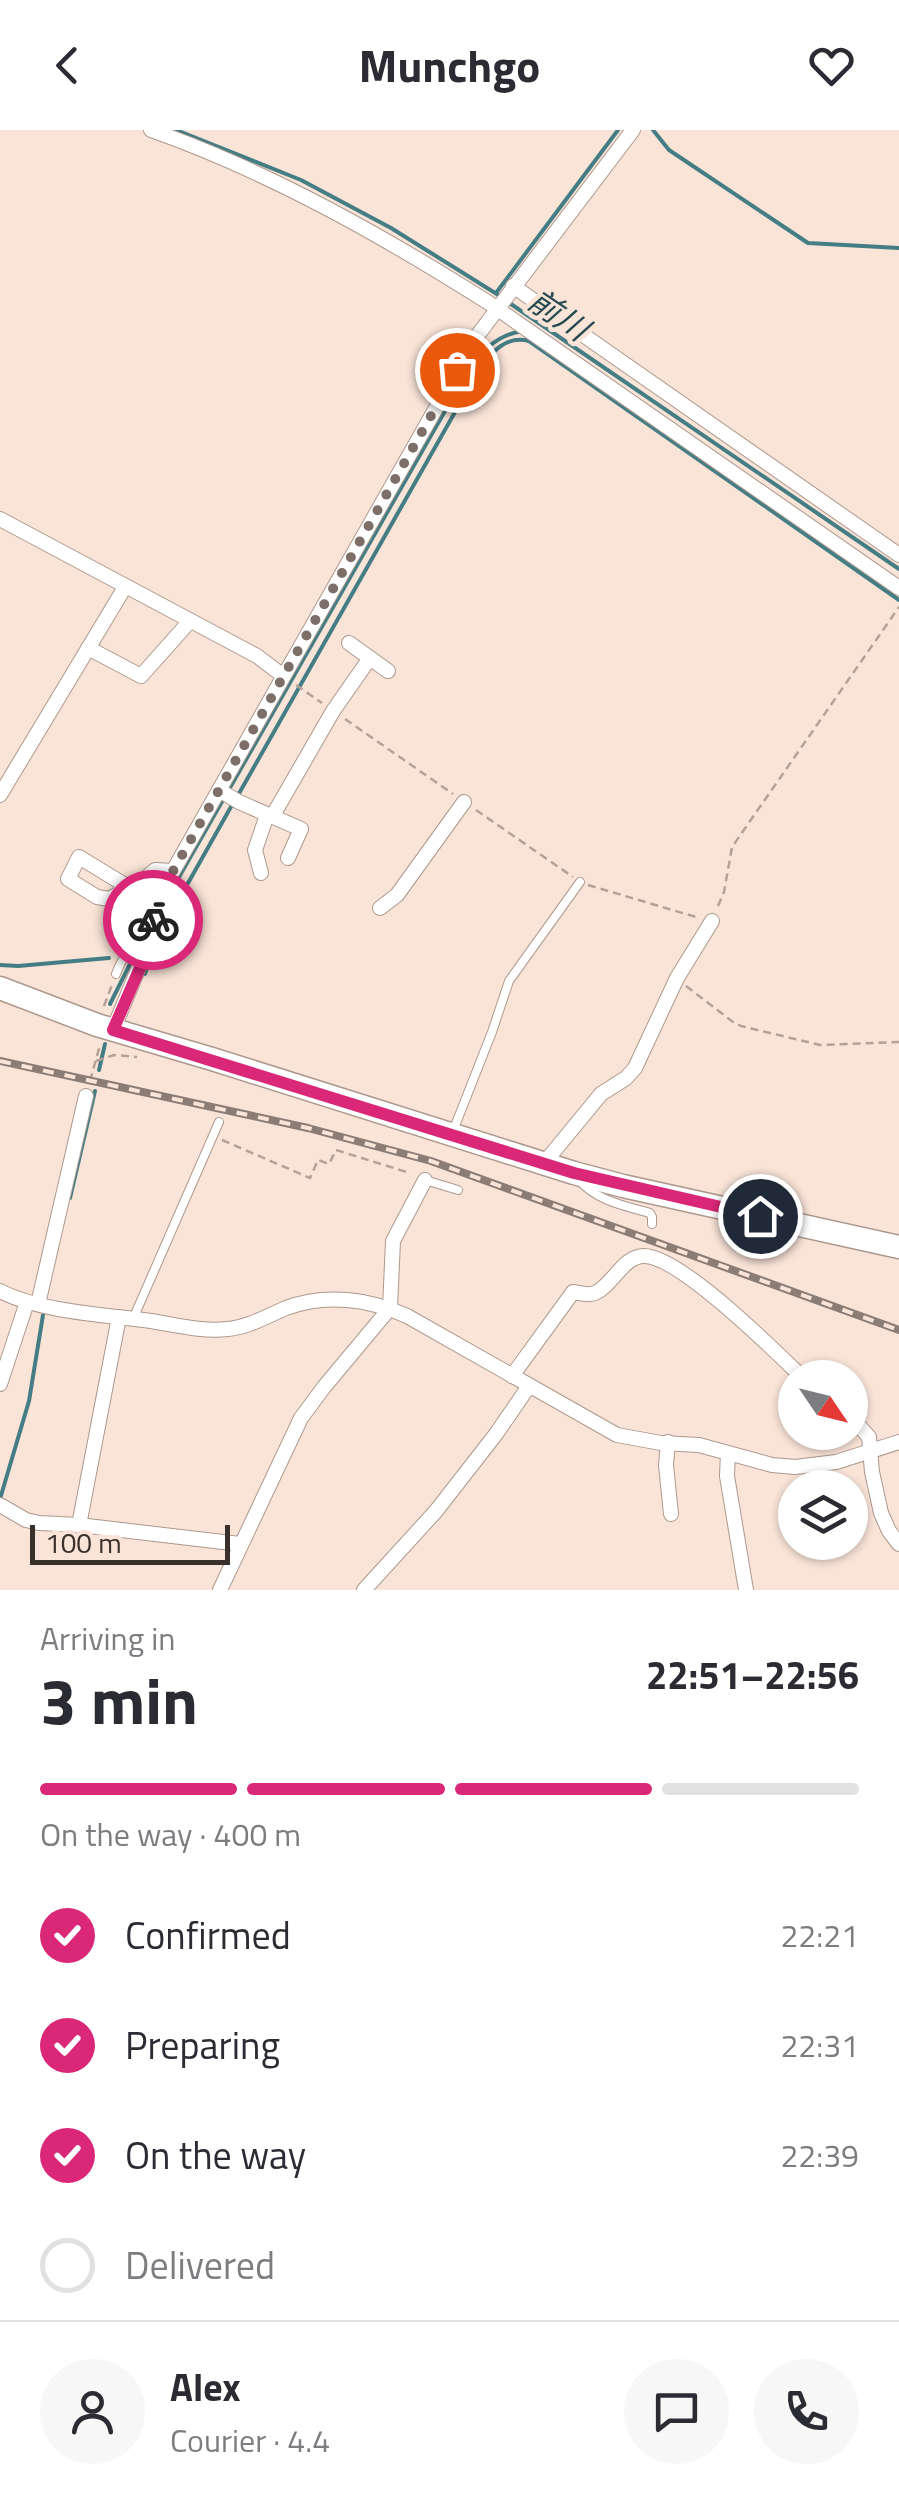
<!DOCTYPE html>
<html lang="en">
<head>
<meta charset="utf-8">
<style>
  body { margin:0; font-family:"Titillium Web","Noto Sans JP",sans-serif; background:#f7f7f7; color:#2b2b33; height:100vh; display:flex; flex-direction:column; font-size:38px; white-space:nowrap }
  * { box-sizing:border-box; margin:0 }
  p { font-size:32px; color:#7c7c81 }
  .icon { flex:none; width:55px; height:55px; fill:none; stroke:currentColor; stroke-width:2; stroke-linecap:round; stroke-linejoin:round }
  .map { position:relative; height:1460px; overflow:hidden }
  .panel { display:flex; flex-direction:column; background:#fff; flex:1 }
  .panel>* { flex:none }
  .needle { width:65px; rotate:125deg }
  .controls { position:absolute; left:778px; top:1230px; display:grid; gap:20px }
  .controls a { display:grid; place-items:center; width:90px; height:90px; border-radius:50%; background:#fff; box-shadow:0 2px 8px #0004; font-size:50px }
  .scale { position:absolute; left:30px; bottom:25px; width:200px; box-sizing:border-box; padding-left:10px; border:5px solid #39302c; border-top:0; font-size:28px; line-height:35px; white-space:nowrap; color:#39302c; -webkit-text-stroke:8px #fae4d8; paint-order:stroke }
  .pin { position:absolute; display:grid; place-items:center; width:85px; height:85px; color:#fff; margin:-42px; border:5px solid #fff; border-radius:50%; box-shadow:0 2px 10px #0007 }
  .courier { position:absolute; display:grid; place-items:center; width:100px; height:100px; margin:-50px; border:8px solid #db2777; border-radius:50%; background:#fff; color:#222; box-shadow:0 2px 12px #0007 }
  .overview em { font-style:normal; font-weight:700 }
  .overview div { display:flex; flex-direction:column-reverse }
  .overview { display:flex; align-items:center; justify-content:space-between; height:170px; padding:0 40px }
  h1 { font-size:65px; font-weight:700; line-height:75px }
  .bar { display:grid; grid-template-columns:repeat(4,1fr); gap:15px 10px; align-content:center; height:120px; padding:0 40px }
  .bar i { height:12px; border-radius:8px; background:#e1e1e2 }
  .bar .active { background:#db2777 }
  .bar p { grid-column:span 4 }
  .line { display:flex; align-items:center; gap:25px; padding:0 40px; border-top:2px solid #e1e1e2 }
  .line div { flex:1 }
  .round { display:grid; place-items:center; flex:none; width:105px; height:105px; border-radius:52px; background:#f7f7f7 }
  ol { padding:0 40px; list-style:none }
  li { display:flex; align-items:center; gap:30px; height:110px }
  li p { margin-inline-start:auto }
  li .icon { padding:10px; border-radius:50%; background:#db2777; color:#fff; stroke-width:4 }
  li:last-child { color:#7c7c81 }
  li i { width:55px; height:55px; border:5px solid #e1e1e2; border-radius:50% }
  header { display:flex; justify-content:space-between; align-items:center; height:130px; padding:0 40px; background:#fff; font-size:45px; font-weight:700 }
  .map>svg:first-child { display:block }
  .lines { fill:none; stroke-linecap:round; stroke-linejoin:round }
  .stream { stroke:#447e84; stroke-width:4 }
  .service-casing { stroke:#ad988d; stroke-width:10 }
  .minor-casing { stroke:#ad988d; stroke-width:16 }
  .trunk-casing { stroke:#ad988d; stroke-width:25 }
  .path { stroke:#b4a299; stroke-width:2.5; stroke-dasharray:8 5; stroke-linecap:butt }
  .service { stroke:#fff; stroke-width:8 }
  .minor { stroke:#fff; stroke-width:14 }
  .trunk { stroke:#fff; stroke-width:22 }
  .rail-casing { stroke:#8b7c75; stroke-width:8 }
  .rail { stroke:#fae4d8; stroke-width:4; stroke-dasharray:11; stroke-linecap:butt }
  .done { stroke:#7d6f68; stroke-width:10; stroke-dasharray:0 18 }
  .route { stroke:#db2777; stroke-width:12 }
  .labels { text-anchor:middle; dominant-baseline:central; stroke-width:9; stroke-linejoin:round; paint-order:stroke }
  .water-label { font-size:32px; font-style:italic; fill:#234b50; stroke:#fae4d8 }
</style>
</head>
<body>
<header><svg class="icon" aria-label="back" viewBox="0 0 24 24"><path d="M15 5l-7 7 7 7"/></svg>Munchgo<svg class="icon" aria-label="heart" viewBox="0 0 24 24"><path d="M12 20l-8-8c-3-5 5-10 8-4 3-6 11-1 8 4z"/></svg></header>
<div class="map">
<svg width="899" height="1460" viewBox="0 0 899 1460">
  <rect width="100%" height="100%" fill="#fae4d8"/>
  <g class="lines">
    <g class="stream">
      <path d="M176,0l125,50 90,48 109,68"/>
      <path d="M653,0l16,20 139,93 91,5"/>
      <path d="M496,163l122,-163"/>
      <path d="M508,172l391,267"/>
      <path d="M237,667l243,-429c12,-16 26,-33 49,-27l370,259"/>
      <path d="M163,775l302,-529c15,-23 29,-40 57,-45"/>
      <path d="M0,835l18,1 91,-8"/>
      <path d="M145,844l11,-34 76,-135"/>
      <path d="M110,874l23,-46"/>
      <path d="M99,940l6,-26"/>
      <path d="M70,1068l25,-107"/>
      <path d="M0,1369l29,-98 14,-86"/>
    </g>
    <g class="service-casing">
      <g id="service">
        <path d="M116,844c6,-16 12,-27 30,-27"/>
        <path d="M453,1001l39,-99 17,-51 71,-99"/>
        <path d="M425,1050l33,10"/>
        <path d="M580,1051c17,20 46,25 70,32l2,4v7"/>
        <path d="M133,1189l86,-197"/>
      </g>
    </g>
    <g class="minor-casing">
      <g id="minor">
        <path d="M151,0c119,42 232,106 338,173l410,285"/>
        <path d="M513,156l386,269"/>
        <path d="M0,389l257,137 25,19"/>
        <path d="M349,513l39,28"/>
        <path d="M88,518l53,28 49,-55"/>
        <path d="M219,660l20,12 62,27 -13,29"/>
        <path d="M0,665l125,-208"/>
        <path d="M272,687l61,-106 37,-53"/>
        <path d="M261,743l-6,-23 12,-35"/>
        <path d="M125,755l-7,9 -9,5 -12,-2 -29,-18 11,-22 46,28h13l17,-15 18,1"/>
        <path d="M380,778l17,-13 67,-93"/>
        <path d="M113,900l29,-70 18,-66 317,-558 156,-206"/>
        <path d="M547,1034l3,-8 51,-62 25,-16 9,-10 42,-90 35,-57"/>
        <path d="M0,1161c41,21 106,24 151,30 25,4 52,11 77,8 21,-2 39,-13 58,-21 40,-15 83,-9 121,8l210,119 44,8 38,2 73,20 23,2 41,-5 63,-20"/>
        <path d="M38,1174l48,-208"/>
        <path d="M512,1246l61,-84c7,1 15,4 22,1 18,-8 28,-37 49,-37 36,0 131,95 159,122"/>
        <path d="M0,1254l27,-82"/>
        <path d="M850,1286l19,21 3,35 9,41 8,18 10,13"/>
        <path d="M668,1312l-2,23 5,49"/>
        <path d="M728,1323l-1,23 19,114"/>
        <path d="M0,1375l26,15 13,3 40,2 161,19"/>
        <path d="M79,1395l40,-208"/>
        <path d="M220,1460l81,-172 23,-31 66,-79 3,-67 32,-61"/>
        <path d="M364,1460l72,-79 60,-77 33,-48"/>
      </g>
    </g>
    <g class="trunk-casing">
      <path id="trunk" d="M0,858l97,37 115,34 362,114 49,13 276,61"/>
    </g>
    <g class="path">
      <path d="M296,555l26,18"/>
      <path d="M345,589l108,75"/>
      <path d="M476,680l97,67"/>
      <path d="M588,755l108,32"/>
      <path d="M718,776l6,-14 8,-45 167,-240"/>
      <path d="M686,856l47,36 8,4 79,19 79,-3"/>
      <path d="M104,876l8,-21"/>
      <path d="M96,931l18,-6 23,2"/>
      <path d="M90,951l10,-36"/>
      <path d="M222,1010l88,38 8,-18 11,4 7,-14 74,23"/>
    </g>
    <use href="#service" class="service"/>
    <use href="#minor" class="minor"/>
    <use href="#trunk" class="trunk"/>
    <g class="rail-casing">
      <path id="rail" d="M0,931l308,67 123,33 468,169"/>
    </g>
    <use href="#rail" class="rail"/>
  </g>
  <g class="lines">
    <path class="done" d="M153,790l7,-26 297,-524"/>
    <path class="route" d="M153,790l-13,48 -27,62 461,143 186,43"/>
  </g>
  <g class="labels">
    <g class="water-label">
      <text transform="translate(559 184) rotate(34)">前川</text>
    </g>
  </g>
</svg>
<div class="controls">
<a><svg class="needle" viewBox="-14 -14 28 28"><path d="M0-13l5 13h-10z" fill="#e53935"/><path d="M0 13l5-13h-10z" fill="#7c7c81"/></svg></a>
<a><svg class="icon" aria-label="layers" viewBox="0 0 24 24"><path d="M12 4l9 5-9 5-9-5zM3 14l9 5 9-5"/></svg></a>
</div>
<div class="scale">100 m</div>
<div class="pin" style="left:457px;top:240px;background:#ea580c"><svg class="icon" aria-label="bag" viewBox="0 0 24 24"><path d="M5 8h14l-1 12H6zM9 8a3 3 0 0 1 6 0"/></svg></div>
<div class="pin" style="left:760px;top:1086px;background:#1f2937"><svg class="icon" aria-label="home" viewBox="0 0 24 24"><path d="M3 11l9-7 9 7M6 9v11h12V9"/></svg></div>
<div class="courier" style="left:153px;top:790px"><svg class="icon" aria-label="bike" viewBox="0 0 24 24"><circle cx="6" cy="16" r="4"/><circle cx="18" cy="16" r="4"/><path d="M6 16l4-8h5l3 8M10 8l3 8H6M13 5h3"/></svg></div>
</div>
<section class="panel">
<div class="overview"><div><h1>3 min</h1><p>Arriving in</p></div><em>22:51–22:56</em></div>
<div class="bar"><i class="active"></i><i class="active"></i><i class="active"></i><i></i><p>On the way · 400 m</p></div>
<ol>
<li><svg class="icon" aria-label="check" viewBox="0 0 24 24"><path d="M5 12l5 5 9-10"/></svg>Confirmed<p>22:21</p></li>
<li><svg class="icon" aria-label="check" viewBox="0 0 24 24"><path d="M5 12l5 5 9-10"/></svg>Preparing<p>22:31</p></li>
<li><svg class="icon" aria-label="check" viewBox="0 0 24 24"><path d="M5 12l5 5 9-10"/></svg>On the way<p>22:39</p></li>
<li><i></i>Delivered</li>
</ol>
<div class="line" style="height:180px"><a class="round"><svg class="icon" aria-label="person" viewBox="0 0 24 24"><circle cx="12" cy="8" r="4"/><path d="M4 21q1-7 8-7t8 7"/></svg></a><div><b>Alex</b><p>Courier · 4.4</p></div><a class="round"><svg class="icon" aria-label="chat" viewBox="0 0 24 24"><path d="M4 5h16v11H9l-5 4z"/></svg></a><a class="round"><svg class="icon" aria-label="phone" viewBox="0 0 24 24"><path d="M5 4h4l2 5-3 2q2 4 5 5l2-3 5 2v4C11 20 4 13 5 4z"/></svg></a></div>
</section>
</body>
</html>
